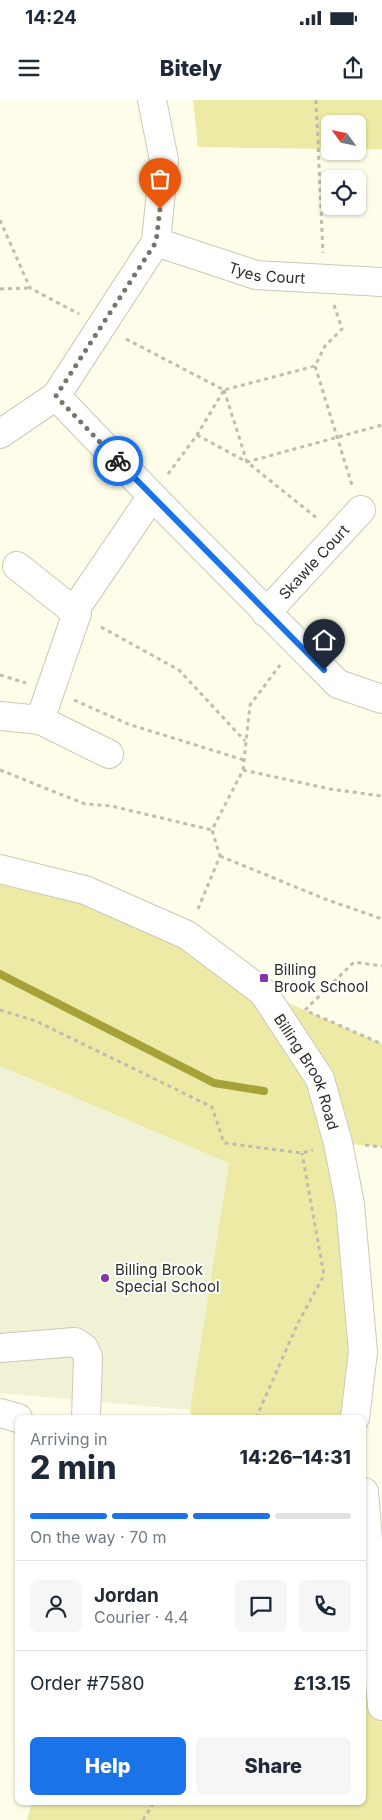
<!DOCTYPE html>
<html lang="en">
<head>
<meta charset="utf-8">
<style>
  body { margin:0; font-family:Inter,sans-serif; background:#f6f6f7; color:#1f2937; height:100vh; display:flex; flex-direction:column; font-size:19px; white-space:nowrap }
  * { box-sizing:border-box; margin:0 }
  p { font-size:16px; color:#747a83 }
  .icon { flex:none; width:28px; height:28px; fill:none; stroke:currentColor; stroke-width:2; stroke-linecap:round; stroke-linejoin:round }
  .map { position:relative; flex:1; overflow:hidden }
  .panel { position:absolute; left:15px; top:1315px; width:351px; height:390px; display:flex; flex-direction:column; background:#fff; border-radius:8px; box-shadow:0 1px 4px #0004 }
  .panel>* { flex:none }
  .needle { width:32px; rotate:303deg }
  .tools { position:absolute; left:321px; top:15px; display:grid; gap:10px }
  .tools a { display:grid; place-items:center; width:45px; height:45px; border-radius:8px; background:#fff; box-shadow:0 1px 4px #0004; font-size:25px }
  .pin { position:absolute; display:grid; place-items:center; width:42px; height:42px; color:#fff; margin:-51px -21px; border-radius:50% 50% 50% 0; rotate:-45deg; box-shadow:0 0 5px #0007 }
  .pin .icon { rotate:45deg }
  .courier { position:absolute; display:grid; place-items:center; width:50px; height:50px; margin:-25px; border:4px solid #1a73e8; border-radius:50%; background:#fff; color:#222; box-shadow:0 1px 6px #0007 }
  .summary em { font-style:normal; font-weight:800 }
  .summary div { display:flex; flex-direction:column-reverse }
  .summary { display:flex; align-items:center; justify-content:space-between; height:85px; padding:0 15px }
  h1 { font-size:32px; font-weight:800; line-height:38px }
  .bar { display:grid; grid-template-columns:repeat(4,1fr); gap:8px 5px; align-content:center; height:60px; padding:0 15px }
  .bar i { height:6px; border-radius:4px; background:#e0e1e3 }
  .bar .on { background:#1a73e8 }
  .bar p { grid-column:span 4 }
  .line { display:flex; align-items:center; gap:12px; padding:0 15px; border-top:1px solid #e0e1e3 }
  .line div { flex:1 }
  .round { display:grid; place-items:center; flex:none; width:52px; height:52px; border-radius:8px; background:#f6f6f7 }
  .cta { display:flex; gap:10px; margin-top:auto; padding:10px 15px }
  .cta a { flex:1; height:58px; border-radius:8px; background:#1a73e8; color:#fff; font-size:20px; font-weight:800; line-height:58px; text-align:center }
  .cta a+a { background:#f6f6f7; color:#1f2937 }
  .status { display:flex; justify-content:space-between; align-items:center; height:35px; padding:0 25px; background:#fff; direction:ltr }
  .status svg { height:14px; fill:currentColor }
  header { display:flex; justify-content:space-between; align-items:center; height:65px; padding:0 15px; background:#fff; font-size:22px; font-weight:800 }
  .map>svg:first-child { display:block }
  .built { fill:#f1f1d6 }
  .green { fill:#edeaa6 }
  .lines { fill:none; stroke-linecap:round; stroke-linejoin:round }
  .stream { stroke:#a7a139; stroke-width:8 }
  .minor-casing { stroke:#cbcab7; stroke-width:30 }
  .path { stroke:#bebeae; stroke-width:3; stroke-dasharray:4 4; stroke-linecap:butt }
  .minor { stroke:#fff; stroke-width:28 }
  .done { stroke:#76766a; stroke-width:5; stroke-dasharray:0 9 }
  .route { stroke:#1a73e8; stroke-width:6 }
  .poi-dot { fill:#8634a3; stroke:#fff; stroke-width:2 }
  .labels { text-anchor:middle; dominant-baseline:central; stroke-width:4; stroke-linejoin:round; paint-order:stroke }
  .street-label { font-size:15px; fill:#2e2d26; stroke:#fff }
  .poi-label { font-size:15px; fill:#2e2d26; stroke:#fff; text-anchor:start }
</style>
</head>
<body>
<div class="status"><b>14:24</b><svg viewBox="0 0 49 12"><path d="M0 12V9h3v3zM5 12V6h3v6zM10 12V3h3v9zM15 12V0h3v12zM26 1h20v11H26zM47 4h2v5h-2z"/></svg></div>
<header><svg class="icon" aria-label="menu" viewBox="0 0 24 24"><path d="M4 6h16M4 12h16M4 18h16"/></svg>Bitely<svg class="icon" aria-label="share" viewBox="0 0 24 24"><path d="M12 15V3M7 8l5-5 5 5M5 13v7h14v-7"/></svg></header>
<div class="map">
<svg width="382" height="1720" viewBox="0 0 382 1720">
  <rect width="100%" height="100%" fill="#fdfde9"/>
  <path class="built" d="M0,966l229,97 -39,247 -190,-17z"/>
  <g class="green">
    <path d="M193,0h189v49h-24v-25h-28v25l-132,-2z"/>
    <path d="M0,769l85,21 178,102 119,52v103l-43,-4 16,274h-163l-2,-7 39,-247 -229,-97z"/>
    <path d="M364,1392l18,214v114h-355l5,-17 332,-1z"/>
  </g>
  <g class="lines">
    <path class="stream" d="M0,874l214,109 50,8"/>
    <g class="minor-casing">
      <g id="minor">
        <path id="s1" d="M156,142l100,33 126,7"/>
        <path d="M56,296l96,100 186,188 44,15"/>
        <path d="M0,334l56,-38 100,-154 8,-82 -12,-60"/>
        <path d="M17,466l57,45"/>
        <path id="s2" d="M266,513l95,-103"/>
        <path d="M0,616l40,4 69,34"/>
        <path d="M40,620l37,-107 -3,-2 78,-115"/>
        <path id="s3" d="M0,769l85,21 102,45 76,57 57,87 18,64 12,61 13,148 -8,66"/>
        <path d="M0,1248l75,-6 9,6 4,9 -2,61"/>
        <path d="M0,1313l18,5"/>
        <path d="M364,1392l18,214"/>
      </g>
    </g>
    <g class="path">
      <path d="M316,0l7,153"/>
      <path d="M0,120l30,68 49,26"/>
      <path d="M0,189l30,-1"/>
      <path d="M334,205l8,24 -17,17 -10,20 37,119"/>
      <path d="M126,239l98,51 91,-24"/>
      <path d="M224,290l23,72 71,57"/>
      <path d="M197,335l50,27 135,-37"/>
      <path d="M168,374l29,-39 27,-45"/>
      <path d="M101,527l78,43 66,71"/>
      <path d="M0,575l26,8"/>
      <path d="M74,600l54,24 116,36"/>
      <path d="M0,670l85,34 26,2 101,24"/>
      <path d="M243,670l87,19 52,7"/>
      <path d="M220,756l105,43 57,20"/>
      <path d="M198,809l22,-53 -8,-26 31,-60 7,-65 30,-40"/>
      <path d="M0,910l36,11 176,86 12,36 78,10 11,-3"/>
      <path d="M305,910l49,-48 28,4"/>
      <path d="M309,912l73,32"/>
      <path d="M365,1045l17,2"/>
      <path d="M256,1318l42,-95 26,-48 -22,-122"/>
      <path d="M143,1720l11,-18"/>
    </g>
    <use href="#minor" class="minor"/>
  </g>
  <g class="lines">
    <path class="done" d="M118,361l-62,-65 100,-154 4,-33"/>
    <path class="route" d="M118,361l206,209"/>
  </g>
  <g class="poi-dot">
    <rect x="259" y="873" width="10" height="10" rx="2.5"/>
    <circle cx="105" cy="1178" r="5"/>
  </g>
  <g class="labels">
    <g class="street-label">
      <text stroke="none"><textPath href="#s1" startOffset="116">Tyes Court</textPath></text>
      <text stroke="none"><textPath href="#s2" startOffset="70">Skawle Court</textPath></text>
      <text stroke="none"><textPath href="#s3" startOffset="386">Billing Brook Road</textPath></text>
    </g>
    <g class="poi-label">
      <text x="274" y="869">Billing<tspan x="274" dy="17">Brook School</tspan></text>
      <text x="115" y="1169">Billing Brook<tspan x="115" dy="17">Special School</tspan></text>
    </g>
  </g>
</svg>
<div class="tools">
<a><svg class="needle" viewBox="-14 -14 28 28"><path d="M0-13l5 13h-10z" fill="#e53935"/><path d="M0 13l5-13h-10z" fill="#747a83"/></svg></a>
<a><svg class="icon" aria-label="locate" viewBox="0 0 24 24"><circle cx="12" cy="12" r="6"/><path d="M12 2v4M12 18v4M2 12h4M18 12h4"/></svg></a>
</div>
<div class="pin" style="left:160px;top:109px;background:#ea580c"><svg class="icon" aria-label="bag" viewBox="0 0 24 24"><path d="M5 8h14l-1 12H6zM9 8a3 3 0 0 1 6 0"/></svg></div>
<div class="pin" style="left:324px;top:570px;background:#1f2937"><svg class="icon" aria-label="home" viewBox="0 0 24 24"><path d="M3 11l9-7 9 7M6 9v11h12V9"/></svg></div>
<div class="courier" style="left:118px;top:361px"><svg class="icon" aria-label="bike" viewBox="0 0 24 24"><circle cx="6" cy="16" r="4"/><circle cx="18" cy="16" r="4"/><path d="M6 16l4-8h5l3 8M10 8l3 8H6M13 5h3"/></svg></div>
<section class="panel">
<div class="summary"><div><h1>2 min</h1><p>Arriving in</p></div><em>14:26–14:31</em></div>
<div class="bar"><i class="on"></i><i class="on"></i><i class="on"></i><i></i><p>On the way · 70 m</p></div>
<div class="line" style="height:90px"><a class="round"><svg class="icon" aria-label="person" viewBox="0 0 24 24"><circle cx="12" cy="8" r="4"/><path d="M4 21q1-7 8-7t8 7"/></svg></a><div><b>Jordan</b><p>Courier · 4.4</p></div><a class="round"><svg class="icon" aria-label="chat" viewBox="0 0 24 24"><path d="M4 5h16v11H9l-5 4z"/></svg></a><a class="round"><svg class="icon" aria-label="phone" viewBox="0 0 24 24"><path d="M5 4h4l2 5-3 2q2 4 5 5l2-3 5 2v4C11 20 4 13 5 4z"/></svg></a></div>
<div class="line" style="height:65px"><div>Order #7580</div><b>£13.15</b></div>
<div class="cta"><a>Help</a><a>Share</a></div>
</section>
</div>
</body>
</html>
